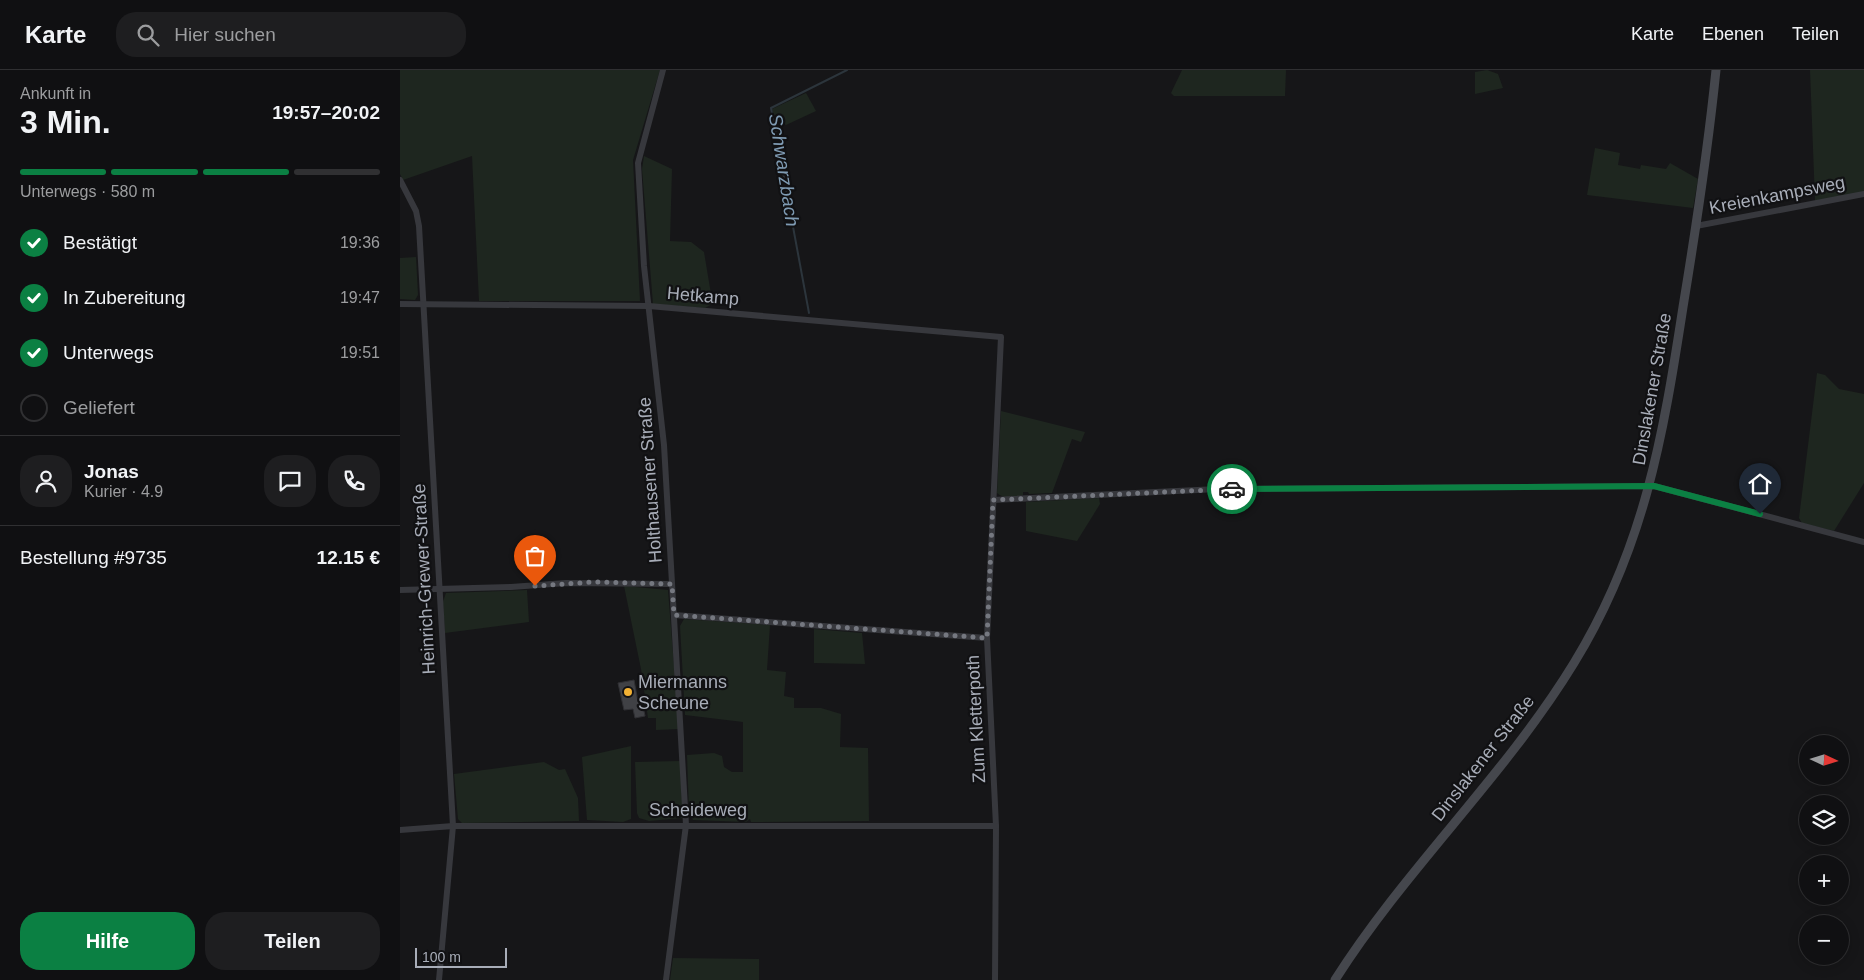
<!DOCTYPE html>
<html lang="de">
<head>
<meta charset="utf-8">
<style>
  body { margin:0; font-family:Arial,sans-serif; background:#1e1e20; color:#f1f3f6; height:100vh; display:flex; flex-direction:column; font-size:19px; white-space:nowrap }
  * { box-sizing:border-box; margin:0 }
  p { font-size:16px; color:#9c9d9f }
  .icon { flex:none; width:28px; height:28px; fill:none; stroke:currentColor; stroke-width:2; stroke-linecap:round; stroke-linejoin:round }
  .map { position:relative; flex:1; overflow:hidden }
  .details { display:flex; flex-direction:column; background:#101012; width:400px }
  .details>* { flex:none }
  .needle { width:32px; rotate:94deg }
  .controls { position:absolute; left:1399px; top:665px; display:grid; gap:10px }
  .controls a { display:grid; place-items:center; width:50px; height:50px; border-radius:50%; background:#101012; box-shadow:0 2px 12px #0003,0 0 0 1px #303032; font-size:25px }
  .scale { position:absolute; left:15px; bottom:12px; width:92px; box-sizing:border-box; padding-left:5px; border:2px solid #a8adb8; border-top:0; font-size:14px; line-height:18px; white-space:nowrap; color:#a8adb8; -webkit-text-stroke:4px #111113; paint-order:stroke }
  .pin { position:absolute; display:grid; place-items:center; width:42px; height:42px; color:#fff; margin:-51px -21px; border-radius:50% 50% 50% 0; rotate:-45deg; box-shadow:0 0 5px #0007 }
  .pin .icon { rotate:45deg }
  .courier { position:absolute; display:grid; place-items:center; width:50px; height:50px; margin:-25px; border:4px solid #0b8043; border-radius:50%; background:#fff; color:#222; box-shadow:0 1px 6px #0007 }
  .headline em { font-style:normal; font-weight:800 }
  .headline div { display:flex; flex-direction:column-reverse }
  .headline { display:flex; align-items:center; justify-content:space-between; height:85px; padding:0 20px }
  h1 { font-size:32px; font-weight:800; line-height:38px }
  .bar { display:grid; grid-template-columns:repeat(4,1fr); gap:8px 5px; align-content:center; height:60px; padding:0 20px }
  .bar i { height:6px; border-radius:4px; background:#303032 }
  .bar .on { background:#0b8043 }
  .bar p { grid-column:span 4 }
  .line { display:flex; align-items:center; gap:12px; padding:0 20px; border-top:1px solid #303032 }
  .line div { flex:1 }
  .round { display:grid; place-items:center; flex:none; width:52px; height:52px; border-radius:20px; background:#1e1e20 }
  ol { padding:0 20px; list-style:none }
  li { display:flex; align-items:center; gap:15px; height:55px }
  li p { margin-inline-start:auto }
  li .icon { padding:5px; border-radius:50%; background:#0b8043; color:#fff; stroke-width:4 }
  li:last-child { color:#9c9d9f }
  li i { width:28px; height:28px; border:2px solid #303032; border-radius:50% }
  .button { display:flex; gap:10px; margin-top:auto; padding:10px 20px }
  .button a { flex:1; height:58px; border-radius:20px; background:#0b8043; color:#fff; font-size:20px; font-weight:800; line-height:58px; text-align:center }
  .button a+a { background:#1e1e20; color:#f1f3f6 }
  header { display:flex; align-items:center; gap:30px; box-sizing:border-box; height:70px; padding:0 25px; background:#101012; border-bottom:1px solid #303032 }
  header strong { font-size:24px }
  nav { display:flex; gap:28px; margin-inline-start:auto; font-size:18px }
  .search { width:350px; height:45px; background:#1e1e20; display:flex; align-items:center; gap:12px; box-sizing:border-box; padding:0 18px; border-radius:20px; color:#9c9d9f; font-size:19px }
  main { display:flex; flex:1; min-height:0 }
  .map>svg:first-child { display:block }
  .green { fill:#1e261f }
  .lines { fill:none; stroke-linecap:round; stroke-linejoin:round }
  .stream { stroke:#2c353c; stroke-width:2 }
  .building { fill:#404145; stroke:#303034 }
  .minor { stroke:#37383d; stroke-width:6 }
  .secondary { stroke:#45474d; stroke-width:9 }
  .done { stroke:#757880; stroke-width:5; stroke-dasharray:0 9 }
  .route { stroke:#0b8043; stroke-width:6 }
  .poi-dot { fill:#f2b134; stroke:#111113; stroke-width:2 }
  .labels { text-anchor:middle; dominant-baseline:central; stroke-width:4.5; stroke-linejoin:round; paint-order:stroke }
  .street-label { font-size:18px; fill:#a8adb8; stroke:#111113 }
  .poi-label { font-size:18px; fill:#a8adb8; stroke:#111113; text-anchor:start }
  .water-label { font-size:19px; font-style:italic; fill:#7f9bb3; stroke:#111113 }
</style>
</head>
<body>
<header>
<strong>Karte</strong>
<div class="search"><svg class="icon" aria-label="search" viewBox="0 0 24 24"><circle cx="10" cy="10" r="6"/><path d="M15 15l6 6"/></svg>Hier suchen</div>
<nav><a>Karte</a><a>Ebenen</a><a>Teilen</a></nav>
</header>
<main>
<section class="details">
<div class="headline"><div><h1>3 Min.</h1><p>Ankunft in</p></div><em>19:57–20:02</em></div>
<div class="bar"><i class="on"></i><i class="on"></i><i class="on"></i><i></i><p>Unterwegs · 580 m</p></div>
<ol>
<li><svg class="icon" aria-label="check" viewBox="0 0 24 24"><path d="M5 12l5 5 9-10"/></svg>Bestätigt<p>19:36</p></li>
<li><svg class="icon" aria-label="check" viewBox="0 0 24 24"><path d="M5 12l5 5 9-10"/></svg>In Zubereitung<p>19:47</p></li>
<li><svg class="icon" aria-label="check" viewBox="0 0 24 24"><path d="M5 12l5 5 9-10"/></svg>Unterwegs<p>19:51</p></li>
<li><i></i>Geliefert</li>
</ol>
<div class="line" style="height:90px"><a class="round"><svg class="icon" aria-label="person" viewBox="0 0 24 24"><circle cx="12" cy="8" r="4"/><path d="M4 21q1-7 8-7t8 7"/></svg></a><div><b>Jonas</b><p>Kurier · 4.9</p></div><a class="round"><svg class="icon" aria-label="chat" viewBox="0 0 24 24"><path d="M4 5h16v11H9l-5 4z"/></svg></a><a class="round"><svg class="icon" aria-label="phone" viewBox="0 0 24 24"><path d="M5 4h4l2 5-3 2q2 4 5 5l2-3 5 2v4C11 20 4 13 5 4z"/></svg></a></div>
<div class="line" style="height:65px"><div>Bestellung #9735</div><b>12.15 €</b></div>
<div class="button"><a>Hilfe</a><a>Teilen</a></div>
</section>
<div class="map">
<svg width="1464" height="910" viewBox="0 0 1464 910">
  <rect width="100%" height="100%" fill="#161618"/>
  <g class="green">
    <path d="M0,0h260l-27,90 7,141h-161l-7,-145 -69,24 -3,-6z"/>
    <path d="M782,0h104l-1,26h-111l-3,-3z"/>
    <path d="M1087,0l11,4 5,14 -28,6v-22z"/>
    <path d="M1410,0h54v122l-49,9z"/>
    <path d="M406,23l10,18 -30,14 -12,-9 -2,-7z"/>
    <path d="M1195,78l25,5 -2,12 22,4 1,-4 25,4 4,-6 28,16 -5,29 -106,-13z"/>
    <path d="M244,86l28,13 -2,72 21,1 13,10 8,48v4l-7,4 -52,-4 -11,-135z"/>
    <path d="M16,187l2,38 -3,5 -15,-1v-41z"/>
    <path d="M1417,303l8,2 14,14 25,5v89l-30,48 -32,-8 -3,-5z"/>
    <path d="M601,341l84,21 -4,10 -9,-3 -20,54 -23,1 -1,-2h-5v3c-8,3 -20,4 -26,-2z"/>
    <path d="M699,428l1,6 -23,37 -51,-10v-29z"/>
    <path d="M224,516l44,4 11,139 -23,1v-12h-8l-7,-49z"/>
    <path d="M127,520l2,32 -84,11 -2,-31 3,-9z"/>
    <path d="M284,549l86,6 -3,45 19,2 -2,24 10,2v10h27l20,6 -1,33 28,1 1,73 -118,1 -1,-3 -4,3 -53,-2 -4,-8 -2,-57 27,-2 8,3 2,11 8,5h11v-50l-58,-7 -5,-89z"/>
    <path d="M414,559l48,4 3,31 -51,-1z"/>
    <path d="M231,676v73l-8,3 -36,-2 -5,-63z"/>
    <path d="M280,691l3,57 -34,3 -10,-3 -2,-5 -2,-51z"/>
    <path d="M144,692l15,8 6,-1 13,29 1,23 -117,2 -4,-4 -4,-45z"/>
    <path d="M273,888l86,1v21h-89z"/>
  </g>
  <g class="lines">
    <path class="stream" d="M409,243l-38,-205 76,-38"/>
  </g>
  <path class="building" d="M234,610l4,22 4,-1 3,15 -10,2 -2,-9 -9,1 -6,-27z"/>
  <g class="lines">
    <g class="minor">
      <path d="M263,0l-25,93 6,103 20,179 22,380 -20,155"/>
      <path d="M0,110l16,31 3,15 34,600 -14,154"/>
      <path d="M1296,156l168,-32"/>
      <path d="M0,234l249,2 352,31 -14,301 9,188 -1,154"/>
      <path d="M593,430l225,-11 436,-3 210,56"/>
      <path d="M0,520l111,-3 55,-4 106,1"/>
      <path d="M274,545l313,23"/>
      <path d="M0,760l53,-4h543"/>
    </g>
    <path class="secondary" d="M935,910c71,-112 170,-204 239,-317 70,-114 89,-226 109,-356 13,-79 25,-158 33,-237"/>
  </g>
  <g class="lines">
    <path class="done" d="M135,516l58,-4 79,2 2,31 313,23 6,-138 239,-11"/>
    <path class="route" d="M832,419l422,-3 106,28"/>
  </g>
  <circle class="poi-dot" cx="228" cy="622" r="5"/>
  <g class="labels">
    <g class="street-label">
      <text transform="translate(1377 125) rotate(-11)">Kreienkampsweg</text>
      <text transform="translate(303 226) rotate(5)">Hetkamp</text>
      <text transform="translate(1252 319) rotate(-80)">Dinslakener Straße</text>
      <text transform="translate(250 410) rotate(-94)">Holthausener Straße</text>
      <text transform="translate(24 509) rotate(-93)">Heinrich-Grewer-Straße</text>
      <text transform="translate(576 649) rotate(-93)">Zum Kletterpoth</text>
      <text transform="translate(1083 688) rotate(-52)">Dinslakener Straße</text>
      <text x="298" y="740">Scheideweg</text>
    </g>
    <g class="poi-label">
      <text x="238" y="612">Miermanns<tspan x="238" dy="21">Scheune</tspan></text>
    </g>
    <g class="water-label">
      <text transform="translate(384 100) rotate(81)">Schwarzbach</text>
    </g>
  </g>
</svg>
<div class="controls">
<a><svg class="needle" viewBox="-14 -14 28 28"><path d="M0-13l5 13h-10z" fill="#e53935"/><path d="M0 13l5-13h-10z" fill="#9c9d9f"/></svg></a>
<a><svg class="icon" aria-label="layers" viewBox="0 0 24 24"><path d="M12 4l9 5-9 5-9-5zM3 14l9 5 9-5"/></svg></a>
<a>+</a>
<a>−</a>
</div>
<div class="scale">100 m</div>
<div class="pin" style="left:135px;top:516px;background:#ea580c"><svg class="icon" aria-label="bag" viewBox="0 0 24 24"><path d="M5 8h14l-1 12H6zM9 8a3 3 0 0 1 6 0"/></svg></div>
<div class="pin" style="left:1360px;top:444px;background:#1f2937"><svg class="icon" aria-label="home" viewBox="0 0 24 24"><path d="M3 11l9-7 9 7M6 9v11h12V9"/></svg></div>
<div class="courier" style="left:832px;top:419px"><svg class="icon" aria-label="car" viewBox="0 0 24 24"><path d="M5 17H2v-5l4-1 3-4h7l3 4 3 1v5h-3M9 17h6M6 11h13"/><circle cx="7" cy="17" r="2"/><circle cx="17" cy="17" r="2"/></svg></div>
</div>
</main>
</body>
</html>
